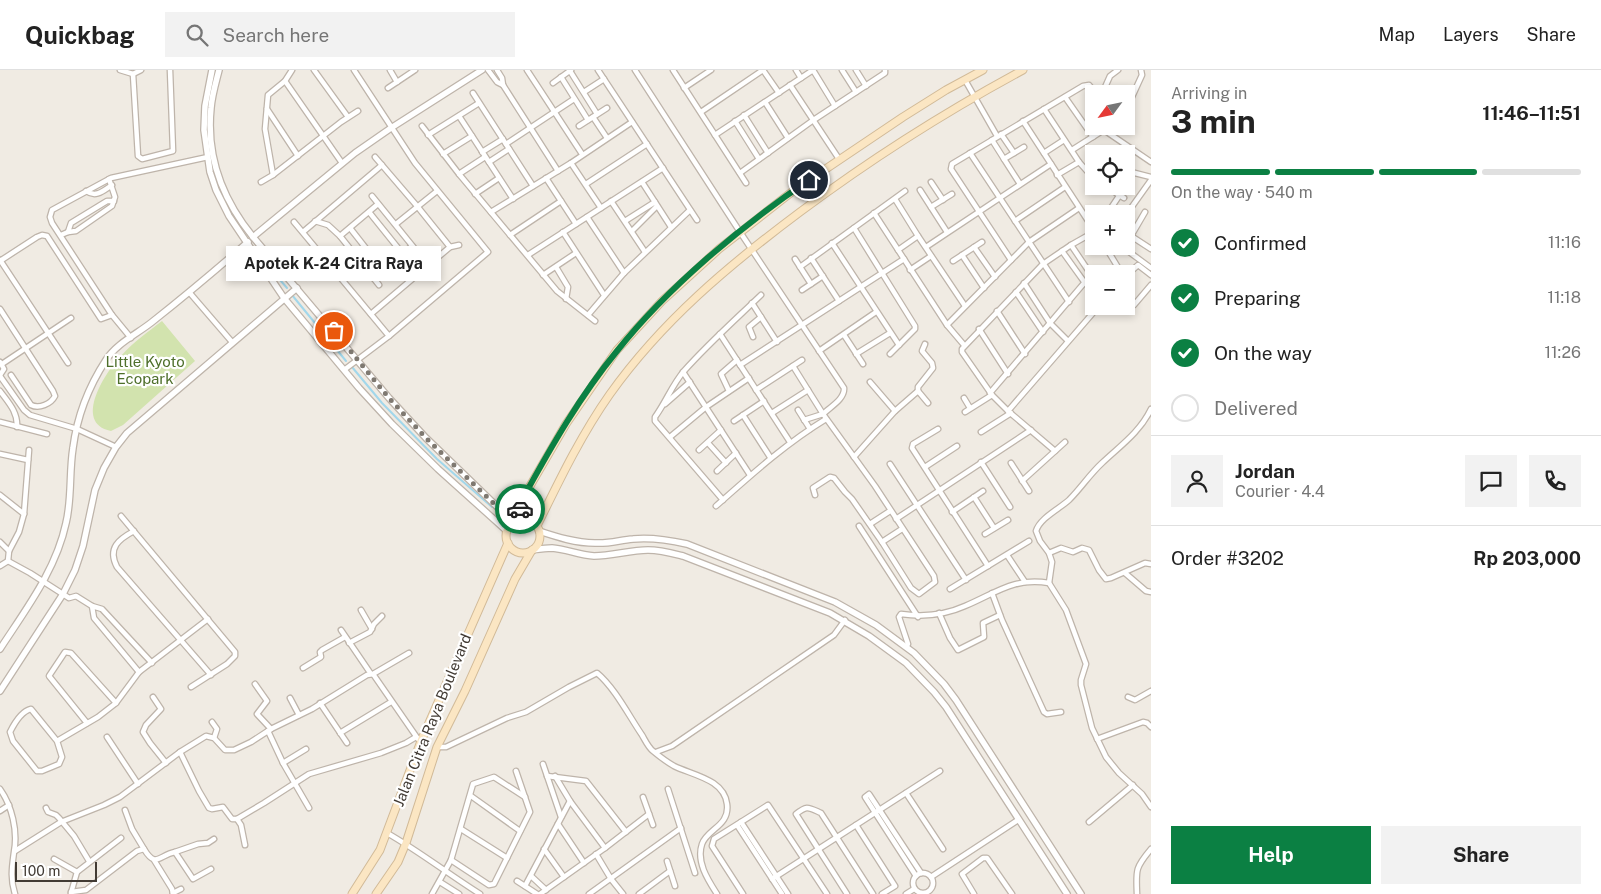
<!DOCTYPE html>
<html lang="en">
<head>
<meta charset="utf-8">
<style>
  body { margin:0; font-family:"Public Sans",sans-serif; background:#f2f2f2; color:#222; height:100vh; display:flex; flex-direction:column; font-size:19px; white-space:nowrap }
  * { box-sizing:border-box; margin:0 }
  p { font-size:16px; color:#767676 }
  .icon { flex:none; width:28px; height:28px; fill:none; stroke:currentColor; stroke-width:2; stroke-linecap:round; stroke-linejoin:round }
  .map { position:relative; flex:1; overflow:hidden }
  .sheet { display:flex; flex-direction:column; background:#fff; width:450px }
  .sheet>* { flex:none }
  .needle { width:32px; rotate:237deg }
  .tools { position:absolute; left:1085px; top:15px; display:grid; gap:10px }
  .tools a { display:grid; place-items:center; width:50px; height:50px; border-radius:0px; background:#fff; box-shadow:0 2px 8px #0003; font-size:25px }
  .scale { position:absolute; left:15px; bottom:12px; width:82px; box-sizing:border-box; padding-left:5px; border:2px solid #423b34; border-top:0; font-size:14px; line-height:18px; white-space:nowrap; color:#423b34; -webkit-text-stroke:4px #fff; paint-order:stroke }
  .pin { position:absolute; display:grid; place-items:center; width:42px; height:42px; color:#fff; margin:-21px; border:2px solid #fff; border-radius:50%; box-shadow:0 1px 5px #0007 }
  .courier { position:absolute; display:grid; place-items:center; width:50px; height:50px; margin:-25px; border:4px solid #0b8043; border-radius:50%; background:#fff; color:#222; box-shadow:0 1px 6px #0007 }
  .bubble { position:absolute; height:35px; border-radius:0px; background:#fff; box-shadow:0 2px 8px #0003; font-size:16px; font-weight:700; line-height:35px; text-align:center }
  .headline em { font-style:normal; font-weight:700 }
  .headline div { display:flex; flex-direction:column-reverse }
  .headline { display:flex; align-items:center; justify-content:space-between; height:85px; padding:0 20px }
  h1 { font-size:32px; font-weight:700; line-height:38px }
  .bar { display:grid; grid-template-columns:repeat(4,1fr); gap:8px 5px; align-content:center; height:60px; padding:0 20px }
  .bar i { height:6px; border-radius:4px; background:#e0e0e0 }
  .bar .on { background:#0b8043 }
  .bar p { grid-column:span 4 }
  .line { display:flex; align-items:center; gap:12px; padding:0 20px; border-top:1px solid #e0e0e0 }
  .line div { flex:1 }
  .round { display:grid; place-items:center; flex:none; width:52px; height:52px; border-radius:0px; background:#f2f2f2 }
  ol { padding:0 20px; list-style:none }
  li { display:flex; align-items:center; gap:15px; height:55px }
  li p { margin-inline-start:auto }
  li .icon { padding:5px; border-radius:50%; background:#0b8043; color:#fff; stroke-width:4 }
  li:last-child { color:#767676 }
  li i { width:28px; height:28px; border:2px solid #e0e0e0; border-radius:50% }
  .primary-button { display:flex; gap:10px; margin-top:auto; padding:10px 20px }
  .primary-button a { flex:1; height:58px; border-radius:0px; background:#0b8043; color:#fff; font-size:20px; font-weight:700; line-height:58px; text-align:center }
  .primary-button a+a { background:#f2f2f2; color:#222 }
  header { display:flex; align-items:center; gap:30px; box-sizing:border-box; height:70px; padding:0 25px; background:#fff; border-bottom:1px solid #e0e0e0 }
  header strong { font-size:24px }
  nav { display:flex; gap:28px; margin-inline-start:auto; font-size:18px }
  .search { width:350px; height:45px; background:#f2f2f2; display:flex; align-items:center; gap:12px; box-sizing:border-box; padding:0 18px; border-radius:0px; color:#767676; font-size:19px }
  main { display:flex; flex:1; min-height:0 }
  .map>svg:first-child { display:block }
  .park { fill:#d2e3ae }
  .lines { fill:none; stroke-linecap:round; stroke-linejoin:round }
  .stream { stroke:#a2d7eb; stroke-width:2 }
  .minor-casing { stroke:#beb4aa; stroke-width:7 }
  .tertiary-casing { stroke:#beb4aa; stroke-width:8 }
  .secondary-casing { stroke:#d1ba98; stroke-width:9 }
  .minor { stroke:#fff; stroke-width:4.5 }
  .tertiary { stroke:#fff; stroke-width:5.5 }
  .secondary { stroke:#fbe6c3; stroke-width:7 }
  .done { stroke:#7f7971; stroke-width:5; stroke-dasharray:0 9 }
  .route { stroke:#0b8043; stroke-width:6 }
  .labels { text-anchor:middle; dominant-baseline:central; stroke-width:4.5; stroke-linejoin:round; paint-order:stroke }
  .park-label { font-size:15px; fill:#4e6f2b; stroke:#fff }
  .street-label { font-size:15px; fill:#423b34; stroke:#fff }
</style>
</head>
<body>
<header>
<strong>Quickbag</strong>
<div class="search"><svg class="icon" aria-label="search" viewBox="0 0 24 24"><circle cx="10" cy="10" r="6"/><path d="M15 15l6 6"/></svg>Search here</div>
<nav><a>Map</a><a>Layers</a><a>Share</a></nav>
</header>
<main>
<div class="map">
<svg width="1151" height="824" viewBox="0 0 1151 824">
  <rect width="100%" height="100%" fill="#f0ebe3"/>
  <path class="park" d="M162,251l33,40 -72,64 -12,6c-39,-8 -5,-60 10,-75 12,-14 27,-24 41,-35z"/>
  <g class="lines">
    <g class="stream">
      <path d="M262,189l25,29"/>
      <path d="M292,225l54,66"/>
      <path d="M352,297l30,36 55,56 55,48"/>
    </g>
    <g class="minor-casing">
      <g id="minor">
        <path d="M120,0l13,4 8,-4"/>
        <path d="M314,0l34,47"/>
        <path d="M390,0l7,12"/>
        <path d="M488,0l9,12 6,3"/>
        <path d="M497,0l5,8 1,7 55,86"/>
        <path d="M527,0l55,84"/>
        <path d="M598,0l99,150"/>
        <path d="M635,0l105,162 104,156c1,11 -14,19 -21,26l52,72 59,90 1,6 -16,12 -8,-6 -29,-46 20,-13"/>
        <path d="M673,0l73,113"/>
        <path d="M763,0l16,23"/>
        <path d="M796,0l5,8"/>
        <path d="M842,0l14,22"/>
        <path d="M856,0l10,16"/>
        <path d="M570,1l27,43"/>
        <path d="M133,4l5,82 4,3 31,-8 -3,-81"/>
        <path d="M561,7l27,43"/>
        <path d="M965,10l32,56"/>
        <path d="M285,11l57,82"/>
        <path d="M553,13l18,-13"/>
        <path d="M790,15l49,74"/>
        <path d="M388,18l27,-18"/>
        <path d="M684,18l27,-18"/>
        <path d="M584,22l20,-13"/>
        <path d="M473,23l60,93"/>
        <path d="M1102,24l8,-18 8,-6"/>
        <path d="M1065,27l28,40"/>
        <path d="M765,32l23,36"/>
        <path d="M267,39l31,47"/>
        <path d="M1044,39l35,53 15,17"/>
        <path d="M1126,40l16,-35 -1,-5"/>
        <path d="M701,42l62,-42"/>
        <path d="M744,45l24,38"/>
        <path d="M459,46l54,83"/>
        <path d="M593,47l14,21"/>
        <path d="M735,51l24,38"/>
        <path d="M1023,51l71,109"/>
        <path d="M422,56l37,48 98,117 38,30"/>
        <path d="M579,56l28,-18"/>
        <path d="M1104,60l47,32"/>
        <path d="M1001,64l13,19"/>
        <path d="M428,65l51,-32"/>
        <path d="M715,65l98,-65 22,36"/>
        <path d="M992,70l12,19"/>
        <path d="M506,74l68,-45"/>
        <path d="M1072,80l38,-24"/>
        <path d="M482,82l21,-13"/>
        <path d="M970,83l99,149"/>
        <path d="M1044,83l20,-13"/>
        <path d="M443,84l29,-18"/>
        <path d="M375,87l42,49 33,41"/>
        <path d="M489,92l20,-13"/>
        <path d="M571,93l30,45"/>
        <path d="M1131,102l20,5"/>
        <path d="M740,103l72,-52 73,-48v-3"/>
        <path d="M459,104l26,-17"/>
        <path d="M273,105l-8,-46 3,-34 17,-14 7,-11"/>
        <path d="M1057,105l22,-13"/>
        <path d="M546,108l30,46"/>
        <path d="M261,112l12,-7 68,-53 17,-11"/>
        <path d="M642,112l29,45"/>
        <path d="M931,112l12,18"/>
        <path d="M586,114l61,-40"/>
        <path d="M1020,114l-16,-25 20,-12"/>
        <path d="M1105,116l19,12"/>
        <path d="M920,120l27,42"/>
        <path d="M1093,120l2,-4"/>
        <path d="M86,121c10,7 17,0 26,-6"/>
        <path d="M475,124l24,-16"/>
        <path d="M372,126l47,58"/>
        <path d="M895,129l23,37 47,70"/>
        <path d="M611,131l34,51"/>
        <path d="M931,137l21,-13"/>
        <path d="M369,142l33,41"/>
        <path d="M491,142l80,-49 61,-41"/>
        <path d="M1145,142l-14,24 20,13"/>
        <path d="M874,143l73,112 82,-83 50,-34"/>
        <path d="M1107,144l12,-18"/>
        <path d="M1126,145l25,-35"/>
        <path d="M587,147l37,56"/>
        <path d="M315,151l13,4 12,11 39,49"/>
        <path d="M625,151l30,-19"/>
        <path d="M1015,151l50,-34"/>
        <path d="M294,152l95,114"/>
        <path d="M396,154l41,-33"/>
        <path d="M350,158l33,42"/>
        <path d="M854,158l61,98v3l-25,25"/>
        <path d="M632,161l25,-25"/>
        <path d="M68,162l3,-9 36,-22h7"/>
        <path d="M303,162l79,-67"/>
        <path d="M563,162l41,63"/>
        <path d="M61,165l7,-3 8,-1 36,-25 3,-9 -6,-18"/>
        <path d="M510,165l51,-34"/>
        <path d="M340,166l38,-32"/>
        <path d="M832,173l67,102"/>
        <path d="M1071,175l23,34"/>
        <path d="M1105,176l17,28"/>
        <path d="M1121,176l30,22"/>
        <path d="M926,177l125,-83"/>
        <path d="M974,177l21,30"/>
        <path d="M898,180l20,-14"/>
        <path d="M1062,181l23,32"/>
        <path d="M528,185l135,-87"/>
        <path d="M962,185l22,33"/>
        <path d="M811,188l28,43"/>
        <path d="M795,189l16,25"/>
        <path d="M0,190l68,103"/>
        <path d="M1011,190l-60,-91 1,-5 131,-78 6,-1 7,9"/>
        <path d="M0,191l37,-24 5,-2 5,1 54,83 11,-4"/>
        <path d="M953,191l29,-19"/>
        <path d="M556,197l12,20 -2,12"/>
        <path d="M800,197l105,-76"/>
        <path d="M910,200l21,-14"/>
        <path d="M543,205l33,-22"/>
        <path d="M1126,206l12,-11 13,10"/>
        <path d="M373,208l39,-32"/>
        <path d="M1024,213l26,40 18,18"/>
        <path d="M802,220l21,-14"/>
        <path d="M189,222l43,50"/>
        <path d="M1016,222l27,40"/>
        <path d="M752,233l25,39"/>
        <path d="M1134,235l17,-20"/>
        <path d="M0,239l53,82 2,5c-4,8 -16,13 -24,9l-20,-30"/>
        <path d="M997,241l28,43"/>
        <path d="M371,244l79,-67 9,-2"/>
        <path d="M588,245l36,-42 66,-63"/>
        <path d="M947,255l17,20"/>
        <path d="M979,259l29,45"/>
        <path d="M720,264l70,108"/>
        <path d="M844,265l19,29"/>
        <path d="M753,267l-4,-10 12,-10"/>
        <path d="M131,268l-19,-23 -60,-92 -2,-6 2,-7 59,-32 97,-21"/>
        <path d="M819,281l57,-39"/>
        <path d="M856,284l34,-21"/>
        <path d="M2,294l69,-46"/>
        <path d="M740,295l164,-106"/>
        <path d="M793,296l30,48 -19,6"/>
        <path d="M344,300l45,-34 99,-84 -73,-89 -61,-93"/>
        <path d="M683,302l67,103"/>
        <path d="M0,305l4,-6 -4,-7"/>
        <path d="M0,306l24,34 6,5 47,14 39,18"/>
        <path d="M870,312l25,29"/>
        <path d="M756,320l46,-30"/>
        <path d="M0,321c8,11 18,21 17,36"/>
        <path d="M729,321l-8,-17 16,-14"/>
        <path d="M918,321v-4l15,-19 -1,-5 -10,-12 3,-7"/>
        <path d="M990,323l101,-118"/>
        <path d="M964,328l6,10"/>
        <path d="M665,334l25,-22"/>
        <path d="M1151,339c-11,23 -31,37 -49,54 -12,11 -21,25 -33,37 -10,9 -29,18 -33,31l4,10 9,12 3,9 -3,21 17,27 20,54 -5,16v5l11,43 14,29 13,16 23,21 9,13"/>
        <path d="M798,340l12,19"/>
        <path d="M1008,341l91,-105"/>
        <path d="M965,342l27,-17"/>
        <path d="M772,343l36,-23"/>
        <path d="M743,345l27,42"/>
        <path d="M734,351l30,-20"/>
        <path d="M0,352l47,12"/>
        <path d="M938,359l-25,15 -1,4 76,118"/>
        <path d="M981,362l30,-19"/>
        <path d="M670,367l36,-30 43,-29"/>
        <path d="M708,373l18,20"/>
        <path d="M699,380l22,-20"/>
        <path d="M1055,381l-47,-40 -16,-16 -30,-43v-3l81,-85 28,-19 23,-13"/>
        <path d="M0,384l28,6"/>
        <path d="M854,387l41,-46 23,-20 10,12"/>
        <path d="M981,392l29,45"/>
        <path d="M1011,393l18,28"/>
        <path d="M890,394l76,116"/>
        <path d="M925,397l32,-21"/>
        <path d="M717,401l19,-18"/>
        <path d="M1022,411l43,-39"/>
        <path d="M0,425l24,19"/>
        <path d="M815,425l-2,-7 17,-11 4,1 11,14 7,7 30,43"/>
        <path d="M974,427l20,31"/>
        <path d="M723,430l-68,-79v-4c11,-15 17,-32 29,-46 24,-27 51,-51 77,-76"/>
        <path d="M716,436c35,-31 69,-62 110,-87"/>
        <path d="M952,442l31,-21"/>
        <path d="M121,446l114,136v4l-8,8 -36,23"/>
        <path d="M896,449l135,-89"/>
        <path d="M870,454l20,-13"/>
        <path d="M859,456l59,91"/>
        <path d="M134,461c-15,8 -27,17 -17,36l94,108"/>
        <path d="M985,464l23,-14"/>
        <path d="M0,472l9,9 -1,10"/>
        <path d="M9,481l10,-19 5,-18 5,-64"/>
        <path d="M1049,483l12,-5 12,4 9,-4 7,2 10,20 7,9 5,-1 34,-15 6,1"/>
        <path d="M1007,485l18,27"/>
        <path d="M0,496l8,-5 22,12 39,25 7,-2 16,10 10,3 50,54"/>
        <path d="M1125,503l21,18 5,1"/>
        <path d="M950,519l79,-48"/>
        <path d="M992,523l10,27 42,92 3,2 14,-2"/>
        <path d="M92,536l2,12 45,54"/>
        <path d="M361,540l11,19"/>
        <path d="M939,543l11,25 8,12 26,-13 -1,-14 17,-8"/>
        <path d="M341,560l30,44"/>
        <path d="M349,573l21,-11 4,-8 8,-8"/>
        <path d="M906,577l2,-3 -9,-27 2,-3c21,3 44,1 64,-8 31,-13 49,-29 84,-23"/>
        <path d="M303,598l18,-11 -1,-5 2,-2 23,-13"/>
        <path d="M373,604l45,65"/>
        <path d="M255,614l12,17 -10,13 14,15"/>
        <path d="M153,627l8,12 -15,16 -3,7 7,11 16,20"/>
        <path d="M1128,627l7,3 16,-9"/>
        <path d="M290,628l9,17"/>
        <path d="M320,633l27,40"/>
        <path d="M212,652l5,7 -3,9"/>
        <path d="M87,653l-38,-47 16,-24 6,1 45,50"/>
        <path d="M268,661l15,32 23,-14"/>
        <path d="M340,663l51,-31"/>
        <path d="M107,667l31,47"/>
        <path d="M1097,669l46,-17 4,1 4,4"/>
        <path d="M57,671l-26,-32c-9,2 -17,15 -21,23l3,9 24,30h5l17,-7 3,-7 -5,-16 41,-24 18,-14 23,-31 69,-53"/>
        <path d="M437,677h9l61,-29 19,-6 43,-25 28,-14c18,15 32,43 45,62 3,5 6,12 11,16 6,5 14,11 21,15 18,9 50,13 53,38 3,22 -20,25 -25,40 -6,18 6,36 15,50"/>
        <path d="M180,682l19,39 10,17 3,1 11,-2 9,12h5l4,6 4,20"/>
        <path d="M656,682l16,-6 162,-111 11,-15"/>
        <path d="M283,693l26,45"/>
        <path d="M543,694l18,53"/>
        <path d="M547,706l39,5 40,51"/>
        <path d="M555,706l15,25 35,47"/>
        <path d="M0,719c12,17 18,42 14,63 -2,15 -4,27 1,42"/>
        <path d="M668,719l27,84"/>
        <path d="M906,723l37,56"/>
        <path d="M471,726l49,35"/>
        <path d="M643,727l10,28"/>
        <path d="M46,738l2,4 8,3 3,3 15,18 15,25"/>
        <path d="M125,740l7,19 12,20"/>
        <path d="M0,741l9,-6"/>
        <path d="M237,749l27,-16 45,-29 72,-21 25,-10 10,-6"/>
        <path d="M741,752l47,72"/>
        <path d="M1089,752l44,-37"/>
        <path d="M558,754l26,39"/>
        <path d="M737,755l45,69"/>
        <path d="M856,755l39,61 -13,8"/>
        <path d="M461,759l46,29"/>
        <path d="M387,763c32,18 61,41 93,61"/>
        <path d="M544,779l20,28"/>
        <path d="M15,781l46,-29 43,-17 16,-8 60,-45 26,-16 8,2 11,12h9l17,-8 20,-13 41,-20 55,-34 6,-1 36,-21"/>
        <path d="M175,782l23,-8 10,-1 6,-4"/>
        <path d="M596,784l15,25 12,15"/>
        <path d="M54,789l23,13"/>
        <path d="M154,790l18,29 1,5"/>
        <path d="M451,790l38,25 5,-1 36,-72 -14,-41"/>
        <path d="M667,791l8,25"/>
        <circle cx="923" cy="813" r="10"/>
        <path d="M531,806l15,14"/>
        <path d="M916,806l-51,-79 4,-3 52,79"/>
        <path d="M931,807l87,-57"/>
        <path d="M772,809l168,-108"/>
        <path d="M517,811l20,13"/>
        <path d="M440,812l19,12"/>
        <path d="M525,816l45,-85"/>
        <path d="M71,822l15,-2 51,-39 7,-2c12,20 15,6 31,3l18,27 18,-10"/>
        <path d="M71,823l6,-21 44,-34"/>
        <path d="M173,823l8,-4"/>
        <path d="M432,824l19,-34 22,-76 21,-7 31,20"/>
        <path d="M540,824l65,-46 44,-34"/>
        <path d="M589,824l92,-66"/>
        <path d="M639,824l31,-23"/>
        <path d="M743,824l-31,-48 2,-7 54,-34 59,89"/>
        <path d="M847,824l-51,-80c11,-9 12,-7 25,-1l52,81"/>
        <path d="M906,824l8,-5"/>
        <path d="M974,824l-12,-20 21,-16h4l25,36"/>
        <path d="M1137,824c-1,-24 -2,-26 14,-45"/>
      </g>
    </g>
    <g class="tertiary-casing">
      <g id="tertiary">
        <path d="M212,0l-7,36 -1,24 6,42 6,18 13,26 55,82 75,90 33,36 46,45 69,62"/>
        <path d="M219,0c-3,12 -7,25 -8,38 -5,48 12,92 42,129l136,161 37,40 87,84"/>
        <path d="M253,167l102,-84 36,-25 91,-58"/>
        <path d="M539,461c18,6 37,12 56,12 14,1 25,-3 38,-4 19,-2 36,1 54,5l148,58 41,23 38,28 30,31 12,16 125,194"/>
        <path d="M532,480c7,-1 13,-2 20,-2 14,1 27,7 42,8 18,0 36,-6 54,-6 12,0 23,3 35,6l147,57 39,23 37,27 28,29 12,15 121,187"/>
        <path d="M0,579c26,-40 56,-79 66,-126 6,-24 3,-50 7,-75 4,-31 16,-62 33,-88 11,-17 31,-26 46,-38 33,-26 65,-53 96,-80"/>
        <path d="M0,621l63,-97 12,-24 8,-24 12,-56 9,-22 12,-21 11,-14 170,-145"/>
      </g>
    </g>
    <g class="secondary-casing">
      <g id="secondary">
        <circle cx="523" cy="466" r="17"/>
        <path d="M516,450l7,-22 43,-74 51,-74 45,-49 57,-52 74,-58 110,-74 43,-27 37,-20"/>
        <path d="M537,456c22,-45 44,-91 73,-132 52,-73 119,-129 190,-182 71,-53 145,-100 223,-142"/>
        <path d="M352,824l28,-44 41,-109 87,-198"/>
        <path d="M376,824l22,-32 8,-19 31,-96 28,-56 50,-112 17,-29"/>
      </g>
    </g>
    <use href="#minor" class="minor"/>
    <use href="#tertiary" class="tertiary"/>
    <use href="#secondary" class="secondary"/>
  </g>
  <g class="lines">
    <path class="done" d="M334,261l55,67 37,40 87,84 3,-2 4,-11"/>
    <path class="route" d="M520,439l3,-11c28,-51 57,-102 94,-147 51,-64 124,-125 192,-171"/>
  </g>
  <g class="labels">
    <g class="park-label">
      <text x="145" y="291">Little Kyoto<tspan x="145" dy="17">Ecopark</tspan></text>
    </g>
    <g class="street-label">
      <text transform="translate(432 650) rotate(-68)">Jalan Citra Raya Boulevard</text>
    </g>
  </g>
</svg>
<div class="tools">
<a><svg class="needle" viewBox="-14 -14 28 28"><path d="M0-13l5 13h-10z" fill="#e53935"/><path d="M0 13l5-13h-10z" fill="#767676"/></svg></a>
<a><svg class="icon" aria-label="locate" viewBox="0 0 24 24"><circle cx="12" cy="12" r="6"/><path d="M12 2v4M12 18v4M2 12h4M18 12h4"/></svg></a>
<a>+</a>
<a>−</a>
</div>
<div class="scale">100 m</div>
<div class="pin" style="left:334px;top:261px;background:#ea580c"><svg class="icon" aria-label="bag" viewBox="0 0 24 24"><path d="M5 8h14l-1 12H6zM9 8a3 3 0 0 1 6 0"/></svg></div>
<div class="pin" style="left:809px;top:110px;background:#1f2937"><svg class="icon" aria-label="home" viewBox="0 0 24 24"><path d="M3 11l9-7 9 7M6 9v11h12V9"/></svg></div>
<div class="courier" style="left:520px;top:439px"><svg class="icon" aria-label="car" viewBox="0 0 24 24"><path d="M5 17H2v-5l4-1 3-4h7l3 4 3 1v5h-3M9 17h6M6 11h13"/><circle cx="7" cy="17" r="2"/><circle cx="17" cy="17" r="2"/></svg></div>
<div class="bubble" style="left:226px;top:176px;width:215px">Apotek K-24 Citra Raya</div>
</div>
<section class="sheet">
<div class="headline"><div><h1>3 min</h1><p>Arriving in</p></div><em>11:46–11:51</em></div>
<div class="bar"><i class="on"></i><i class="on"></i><i class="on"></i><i></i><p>On the way · 540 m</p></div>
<ol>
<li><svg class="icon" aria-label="check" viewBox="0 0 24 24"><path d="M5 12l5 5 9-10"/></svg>Confirmed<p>11:16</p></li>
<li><svg class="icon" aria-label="check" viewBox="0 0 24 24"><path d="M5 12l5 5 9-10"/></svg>Preparing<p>11:18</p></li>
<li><svg class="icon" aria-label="check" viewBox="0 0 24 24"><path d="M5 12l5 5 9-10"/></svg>On the way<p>11:26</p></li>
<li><i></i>Delivered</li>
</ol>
<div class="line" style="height:90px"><a class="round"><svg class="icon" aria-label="person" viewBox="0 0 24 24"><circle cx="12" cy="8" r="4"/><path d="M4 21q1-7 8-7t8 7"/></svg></a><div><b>Jordan</b><p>Courier · 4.4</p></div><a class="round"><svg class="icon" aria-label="chat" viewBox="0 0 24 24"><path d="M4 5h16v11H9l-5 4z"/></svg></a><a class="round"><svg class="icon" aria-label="phone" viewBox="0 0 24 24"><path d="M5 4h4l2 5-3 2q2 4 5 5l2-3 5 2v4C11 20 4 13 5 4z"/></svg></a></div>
<div class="line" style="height:65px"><div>Order #3202</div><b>Rp 203,000</b></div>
<div class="primary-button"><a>Help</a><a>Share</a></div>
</section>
</main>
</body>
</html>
